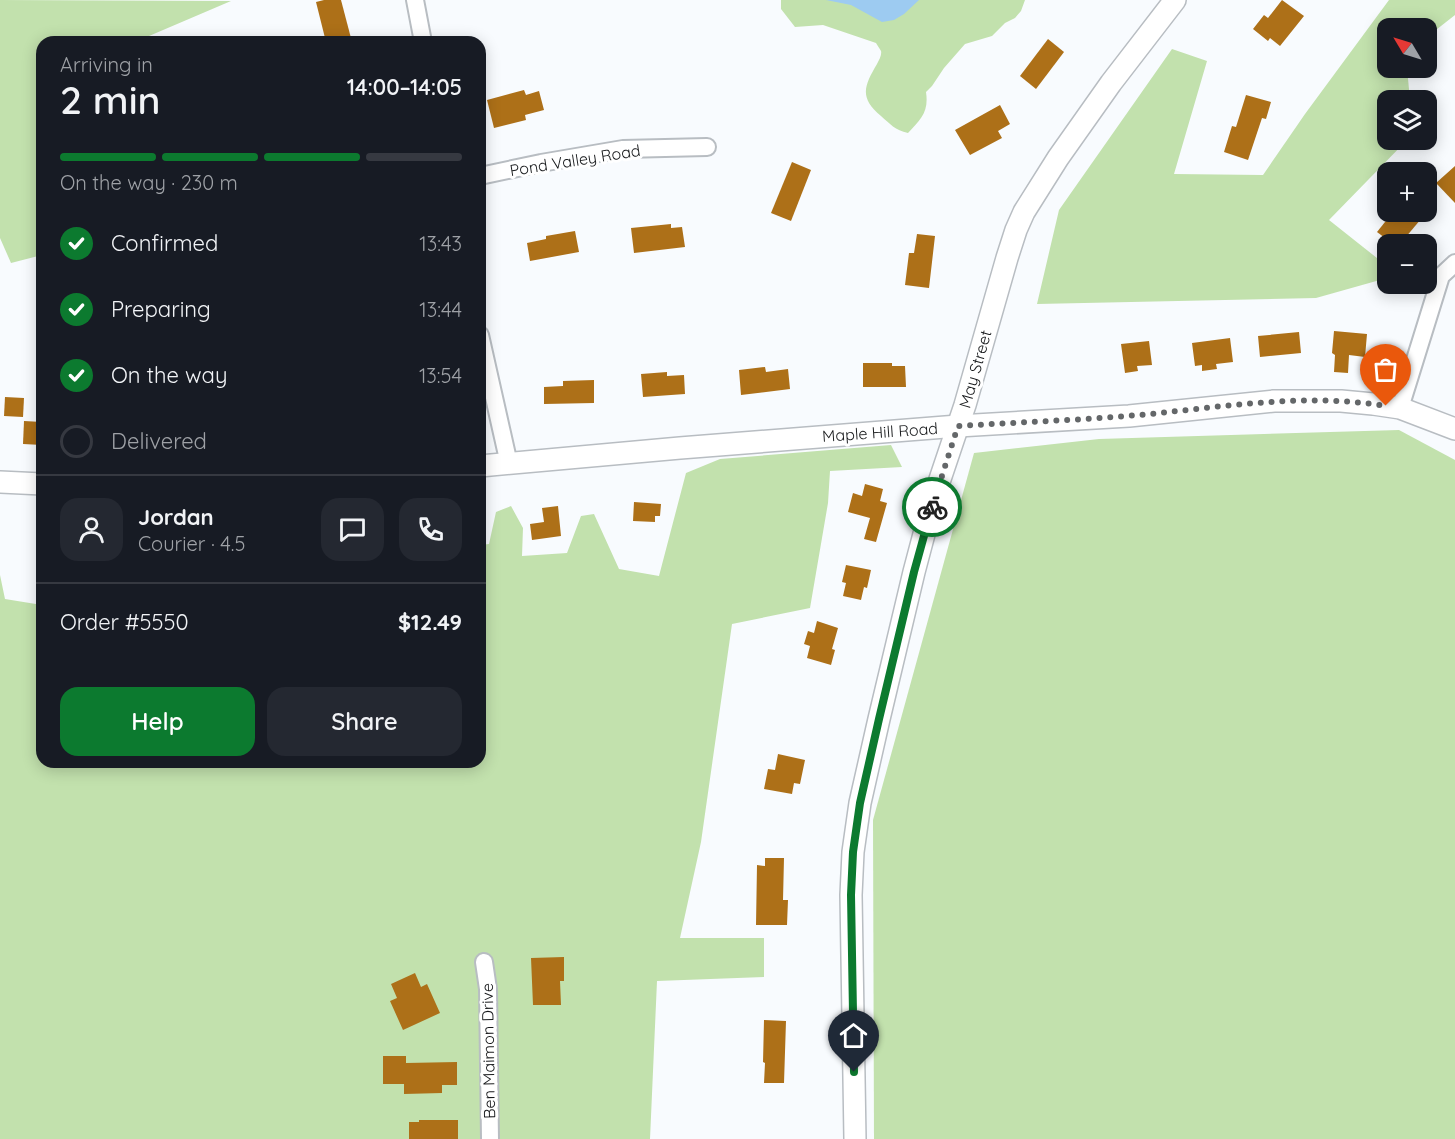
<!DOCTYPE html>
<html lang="en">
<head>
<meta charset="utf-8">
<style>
  body { margin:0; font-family:Quicksand,sans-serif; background:#242831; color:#f1f3f6; height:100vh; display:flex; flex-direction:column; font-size:22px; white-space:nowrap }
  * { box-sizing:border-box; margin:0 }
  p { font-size:20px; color:#9ea1a6 }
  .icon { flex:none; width:33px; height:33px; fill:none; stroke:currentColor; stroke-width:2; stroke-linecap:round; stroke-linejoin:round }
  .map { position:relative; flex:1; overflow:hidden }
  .side { position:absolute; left:36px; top:36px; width:450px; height:732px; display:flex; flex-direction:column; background:#171b24; border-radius:18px; box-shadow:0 3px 15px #0003 }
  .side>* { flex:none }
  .needle { width:39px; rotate:308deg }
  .controls { position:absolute; left:1377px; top:18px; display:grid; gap:12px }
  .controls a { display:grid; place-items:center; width:60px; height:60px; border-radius:12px; background:#171b24; box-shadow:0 3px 15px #0003; font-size:30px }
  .pin { position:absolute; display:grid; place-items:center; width:51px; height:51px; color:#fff; margin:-62px -26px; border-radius:50% 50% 50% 0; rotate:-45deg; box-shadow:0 0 6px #0007 }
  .pin .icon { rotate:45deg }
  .courier { position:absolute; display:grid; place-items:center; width:60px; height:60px; margin:-30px; border:4px solid #0c7a2f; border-radius:50%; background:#fff; color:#222; box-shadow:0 2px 8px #0007 }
  .overview em { font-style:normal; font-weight:600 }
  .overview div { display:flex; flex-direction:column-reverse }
  .overview { display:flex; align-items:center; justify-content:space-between; height:102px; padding:0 24px }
  h1 { font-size:39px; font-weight:600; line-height:45px }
  .bar { display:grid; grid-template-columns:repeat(4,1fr); gap:9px 6px; align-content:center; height:72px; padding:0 24px }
  .bar i { height:8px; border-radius:4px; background:#363941 }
  .bar .current { background:#0c7a2f }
  .bar p { grid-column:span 4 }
  .line { display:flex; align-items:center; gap:15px; padding:0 24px; border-top:2px solid #363941 }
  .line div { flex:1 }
  .round { display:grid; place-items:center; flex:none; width:63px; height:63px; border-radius:18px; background:#242831 }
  ol { padding:0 24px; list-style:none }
  li { display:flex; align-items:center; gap:18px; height:66px }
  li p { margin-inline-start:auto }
  li .icon { padding:6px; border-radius:50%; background:#0c7a2f; color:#fff; stroke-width:4 }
  li:last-child { color:#9ea1a6 }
  li i { width:33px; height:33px; border:3px solid #363941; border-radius:50% }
  .button { display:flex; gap:12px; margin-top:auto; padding:12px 24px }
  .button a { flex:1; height:69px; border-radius:18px; background:#0c7a2f; color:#fff; font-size:24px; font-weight:600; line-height:69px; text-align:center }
  .button a+a { background:#242831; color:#f1f3f6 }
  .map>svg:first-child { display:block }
  .green { fill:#c2e1ad }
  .water { fill:#9dcbf1 }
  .building { fill:#ad7018 }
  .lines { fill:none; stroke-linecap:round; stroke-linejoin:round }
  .minor-casing { stroke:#b8bdc2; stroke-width:20 }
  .tertiary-casing { stroke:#b8bdc2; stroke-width:24 }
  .minor { stroke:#fff; stroke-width:16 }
  .tertiary { stroke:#fff; stroke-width:21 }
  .done { stroke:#646769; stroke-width:6; stroke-dasharray:0 10.8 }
  .route { stroke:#0c7a2f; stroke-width:8 }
  .labels { text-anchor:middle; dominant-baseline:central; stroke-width:6; stroke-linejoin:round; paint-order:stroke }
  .street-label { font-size:16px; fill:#151719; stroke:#fff }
</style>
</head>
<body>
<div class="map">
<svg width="1455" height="1139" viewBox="0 0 1455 1139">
  <rect width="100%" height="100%" fill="#f8fbfe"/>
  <g class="green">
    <path d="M0,0l231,1 -96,41h-93v213l-31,8 -11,-25z"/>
    <path d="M781,0h244l-4,11 -6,7 -10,5 -13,13 -27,8 -21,24 -12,18 -6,6c3,20 -5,27 -18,41 -13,-3 -18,-9 -27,-17 -22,-18 -17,-30 -4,-52 2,-4 5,-9 4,-13 -1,-2 -4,-6 -5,-8l-53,-18 -28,2 -14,-18z"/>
    <path d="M1389,0h66v15l-28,22 -1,-9h-38v40h19l3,32h-22v40h19l-78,80 58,46v12l-71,20 -279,6 22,-94 113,-161 35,12 -33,113 89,1 42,-61z"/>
    <path d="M1399,430l56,30v679h-581l-1,-319 101,-367 125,-14z"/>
    <path d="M891,445l11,22 -72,4 -2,32 -18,105 -78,16 -31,218 -21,96h84v39l-107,4 -7,158h-650v-564l5,24 37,6v157h438v-217l9,-1 7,-32 15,-6 12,22 -1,28 45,-3 14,-37 13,-2 25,55 40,7 27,-103 34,-14z"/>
  </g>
  <path class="water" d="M826,0h93l-15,14 -10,6 -12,2 -31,-17z"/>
  <g class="building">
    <path d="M324,0h17l11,42h-26l-10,-40z"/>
    <path d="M1282,0l22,16 -24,30 -10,-8 -2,3 -15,-12 11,-14 4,3z"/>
    <path d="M1048,39l16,13 -28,37 -16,-13z"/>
    <path d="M524,90l2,5 13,-4 5,19 -19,5 1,5 -32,8 -7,-28z"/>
    <path d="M1246,95l25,7 -5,17 -4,-1 -14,42 -24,-8 8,-26 4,1z"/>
    <path d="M1000,105l10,19 -12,7 4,7 -32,17 -15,-25z"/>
    <path d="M792,162l19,8 -20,51 -20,-8z"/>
    <path d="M1455,166v37l-19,-20z"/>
    <path d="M1393,212h19l9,7 -21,25h-7l-16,-12z"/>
    <path d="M671,224v4l11,-1 3,20 -51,6 -3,-25z"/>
    <path d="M575,231l4,21 -49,9 -3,-18 19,-4v-3z"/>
    <path d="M917,234l18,2 -6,52 -24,-3 4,-32h5z"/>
    <path d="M1334,331l33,3 -2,23 -16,-2 -1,18 -14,-1 1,-17 -3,-2z"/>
    <path d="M1299,332l2,21 -41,4 -2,-21z"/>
    <path d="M1230,338l3,24 -17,2 1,5 -15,2v-6l-7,1 -3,-23z"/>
    <path d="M1149,341l3,24 -15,1 1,5 -13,2 -4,-29z"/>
    <path d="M863,363h29v3h13l1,21h-43z"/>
    <path d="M765,367l1,5 22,-3 2,20 -49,6 -2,-25z"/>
    <path d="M667,372v4l17,-1 1,19 -42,3 -2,-23z"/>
    <path d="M594,380v23l-50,1v-17l19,-1v-5z"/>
    <path d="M5,397l19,1 -1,19 -19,-1z"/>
    <path d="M24,421l18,1v23l-19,-1z"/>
    <path d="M865,484l18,5 -3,12 7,2 -11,39 -12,-3 6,-21 -22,-6 5,-19 9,3z"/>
    <path d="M634,502l27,2 -1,12h-5v6l-22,-1z"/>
    <path d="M558,506l3,30 -29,4 -2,-16 14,-2 -2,-14z"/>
    <path d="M846,565l25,5 -4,18 -3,-1 -3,13 -18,-4 3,-13 -4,-1z"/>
    <path d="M817,621l21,7 -6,21 3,1 -4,15 -24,-7 3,-12 -6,-2 4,-13 6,2z"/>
    <path d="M778,754l27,6 -5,24 -6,-1 -2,11 -28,-5 4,-20 7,1z"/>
    <path d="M765,858h19l-1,42h5l-1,25h-31l1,-60 8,1z"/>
    <path d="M564,957v24h-4l1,24h-28l-2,-47z"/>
    <path d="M415,973l6,14 6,-3 13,29 -37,17 -13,-29 7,-3 -6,-14z"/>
    <path d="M764,1020l22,1 -2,62h-20l1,-20 -2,-1z"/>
    <path d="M383,1056h23v7l51,-1v23h-15v8l-38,1v-10h-21z"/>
    <path d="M419,1120h39v19h-49v-17h10z"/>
  </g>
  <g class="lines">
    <g class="minor-casing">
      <g id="minor">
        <path d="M415,0l8,42"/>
        <path d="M480,176l61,-13 82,-14 84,-2"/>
        <path d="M480,335l29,129"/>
        <path d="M1400,408l41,-132 14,-13"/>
        <path d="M484,962l4,27 2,150"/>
      </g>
    </g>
    <g class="tertiary-casing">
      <g id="tertiary">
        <path d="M480,466l200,-18 278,-22 171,-10 145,-15h67l32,3 27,4 55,21"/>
        <path d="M0,482l42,2"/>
        <path d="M855,1139l-4,-244 2,-43 7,-49 19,-84 35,-147 19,-72 32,-95 42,-147 9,-28 8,-18 34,-54 53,-75 64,-83"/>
      </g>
    </g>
    <use href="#minor" class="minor"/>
    <use href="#tertiary" class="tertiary"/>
  </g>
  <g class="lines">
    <path class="done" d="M932,507l26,-81c64,-4 128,-6 192,-12 78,-8 158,-21 236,-8"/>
    <path class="route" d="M854,1072l-3,-177 2,-43 7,-49 19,-84 35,-147 18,-65"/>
  </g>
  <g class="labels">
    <g class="street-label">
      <text transform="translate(575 160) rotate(-9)">Pond Valley Road</text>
      <text transform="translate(975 369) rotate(-74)">May Street</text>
      <text transform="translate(880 432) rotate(-4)">Maple Hill Road</text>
      <text transform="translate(488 1051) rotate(-91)">Ben Maimon Drive</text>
    </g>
  </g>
</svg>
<div class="controls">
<a><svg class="needle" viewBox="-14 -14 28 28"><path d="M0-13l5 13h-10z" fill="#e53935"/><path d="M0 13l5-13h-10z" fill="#9ea1a6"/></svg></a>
<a><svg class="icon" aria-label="layers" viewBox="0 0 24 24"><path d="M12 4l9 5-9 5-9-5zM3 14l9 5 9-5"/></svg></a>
<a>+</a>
<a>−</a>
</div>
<div class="pin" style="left:1386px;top:406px;background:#ea580c"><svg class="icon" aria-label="bag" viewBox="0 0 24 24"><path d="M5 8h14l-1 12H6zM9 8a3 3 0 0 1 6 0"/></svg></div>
<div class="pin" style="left:854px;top:1072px;background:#1f2937"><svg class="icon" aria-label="home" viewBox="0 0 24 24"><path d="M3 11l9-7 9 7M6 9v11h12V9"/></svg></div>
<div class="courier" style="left:932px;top:507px"><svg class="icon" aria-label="bike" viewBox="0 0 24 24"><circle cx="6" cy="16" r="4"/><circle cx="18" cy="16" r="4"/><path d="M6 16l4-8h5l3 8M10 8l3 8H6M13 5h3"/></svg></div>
<section class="side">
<div class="overview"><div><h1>2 min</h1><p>Arriving in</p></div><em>14:00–14:05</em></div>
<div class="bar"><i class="current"></i><i class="current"></i><i class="current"></i><i></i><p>On the way · 230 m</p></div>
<ol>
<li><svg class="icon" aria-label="check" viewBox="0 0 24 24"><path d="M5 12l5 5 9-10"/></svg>Confirmed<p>13:43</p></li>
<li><svg class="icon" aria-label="check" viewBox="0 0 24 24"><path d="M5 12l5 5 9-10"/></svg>Preparing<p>13:44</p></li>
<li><svg class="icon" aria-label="check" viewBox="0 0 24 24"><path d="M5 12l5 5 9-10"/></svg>On the way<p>13:54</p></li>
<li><i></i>Delivered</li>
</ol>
<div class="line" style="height:108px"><a class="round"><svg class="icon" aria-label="person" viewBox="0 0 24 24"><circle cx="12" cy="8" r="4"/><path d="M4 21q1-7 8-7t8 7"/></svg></a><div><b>Jordan</b><p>Courier · 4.5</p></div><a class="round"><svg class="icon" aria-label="chat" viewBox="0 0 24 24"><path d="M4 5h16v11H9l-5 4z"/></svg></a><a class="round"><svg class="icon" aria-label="phone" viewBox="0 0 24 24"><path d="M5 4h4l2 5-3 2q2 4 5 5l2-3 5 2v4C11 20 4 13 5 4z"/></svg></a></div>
<div class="line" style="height:78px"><div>Order #5550</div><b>$12.49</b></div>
<div class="button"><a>Help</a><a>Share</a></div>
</section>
</div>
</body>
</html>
